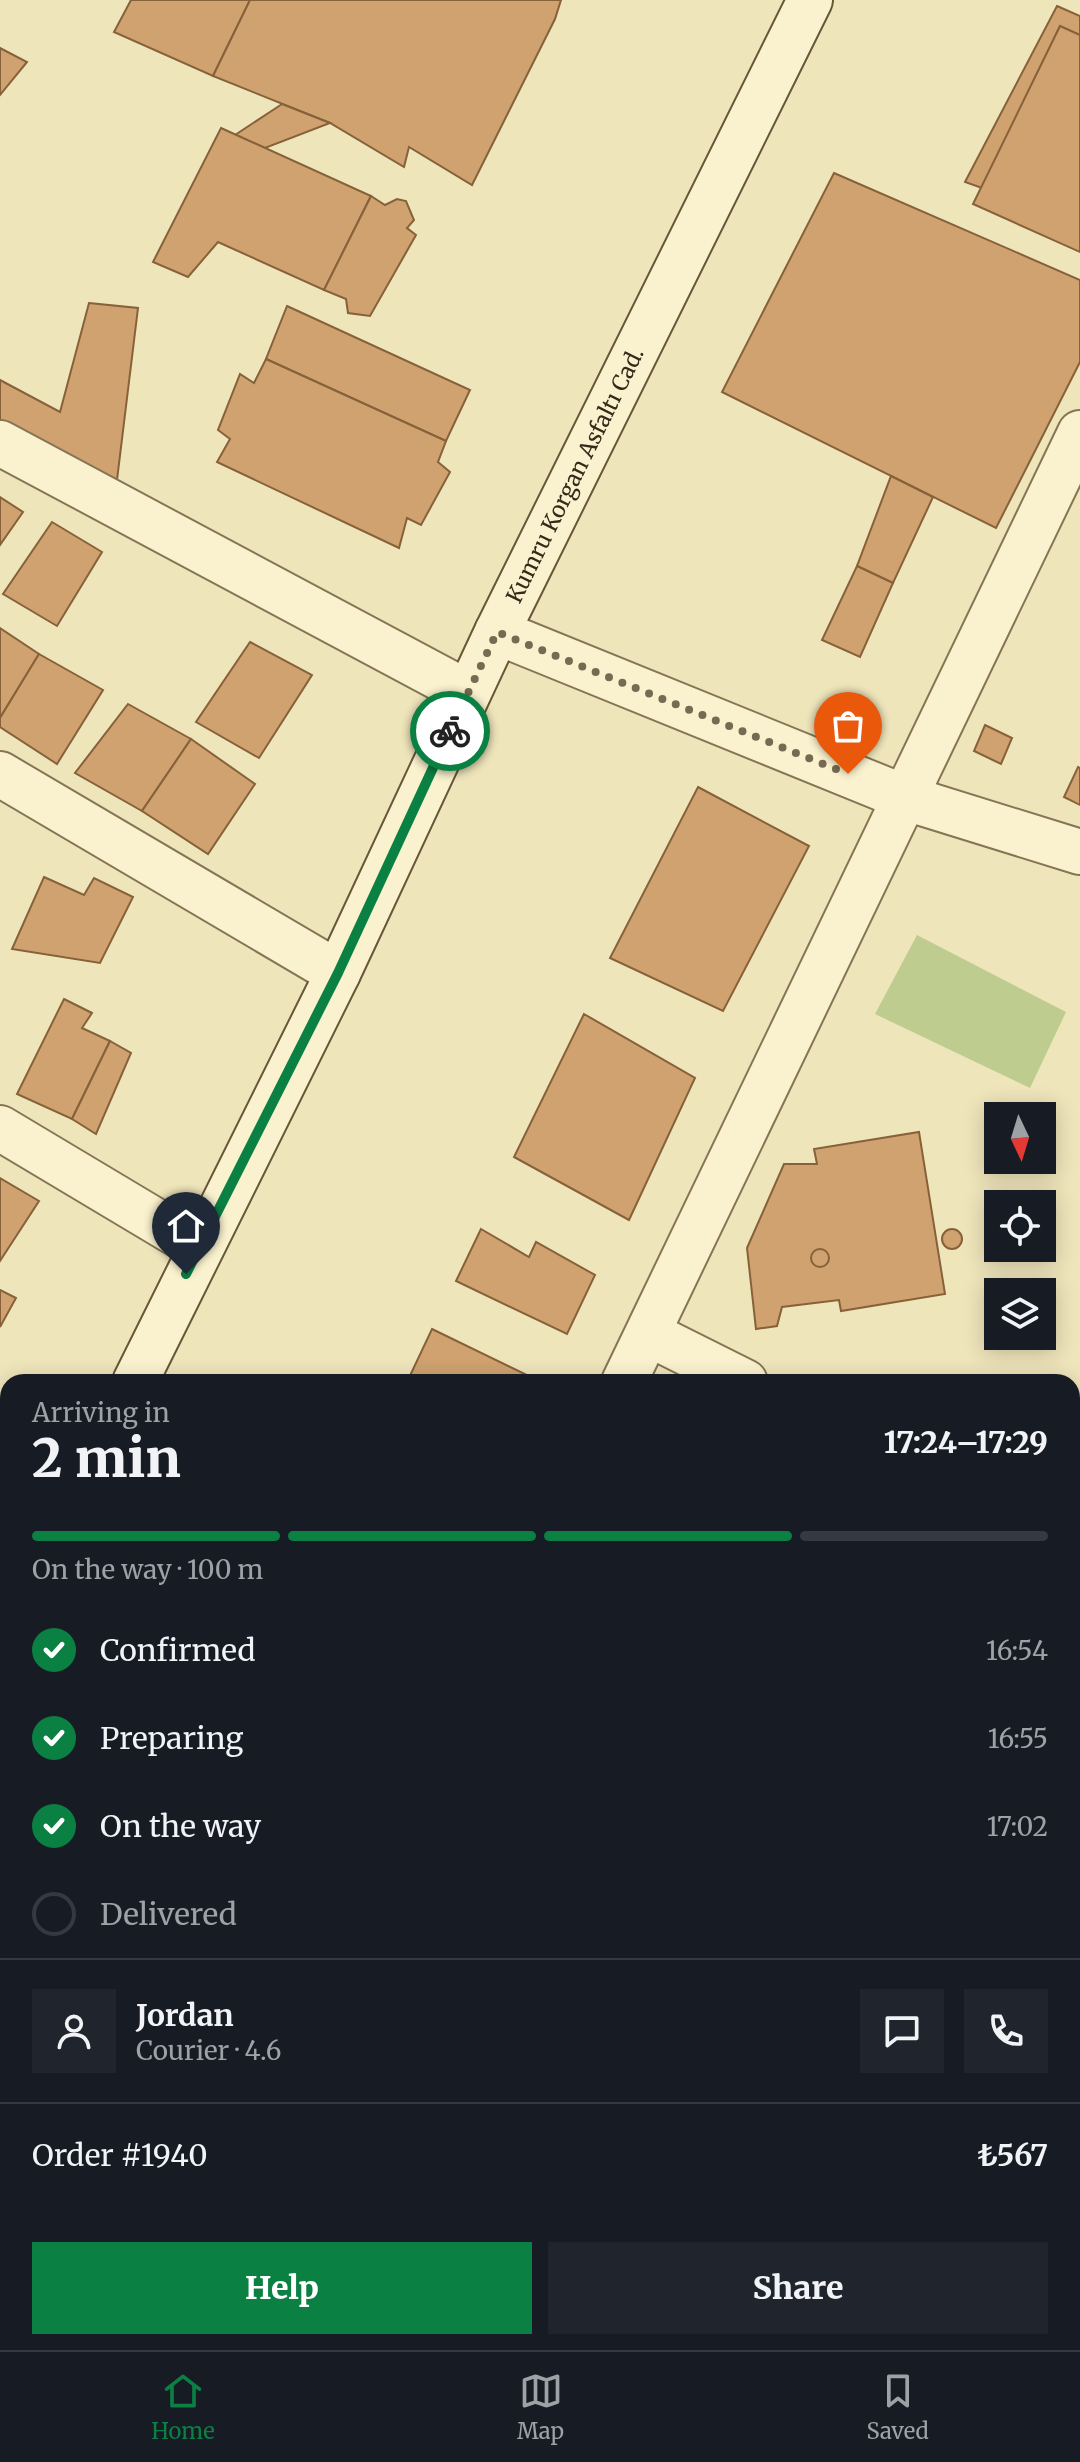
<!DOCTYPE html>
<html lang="en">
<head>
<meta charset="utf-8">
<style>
  body { margin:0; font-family:Merriweather,serif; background:#20242c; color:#f1f3f6; height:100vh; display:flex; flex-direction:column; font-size:30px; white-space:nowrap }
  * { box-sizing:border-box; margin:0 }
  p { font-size:26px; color:#9ea1a6 }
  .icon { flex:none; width:44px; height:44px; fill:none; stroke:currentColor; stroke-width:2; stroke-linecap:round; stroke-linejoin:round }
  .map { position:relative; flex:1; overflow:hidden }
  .panel { position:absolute; left:0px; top:1374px; width:1080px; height:976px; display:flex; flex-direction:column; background:#171b24; border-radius:24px 24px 0 0; box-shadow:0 4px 20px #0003 }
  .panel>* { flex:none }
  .needle { width:52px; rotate:176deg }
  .controls { position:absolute; left:984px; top:1102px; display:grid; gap:16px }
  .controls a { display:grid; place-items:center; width:72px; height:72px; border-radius:0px; background:#171b24; box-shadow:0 4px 20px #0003; font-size:40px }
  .pin { position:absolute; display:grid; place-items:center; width:68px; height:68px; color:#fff; margin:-82px -34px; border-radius:50% 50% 50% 0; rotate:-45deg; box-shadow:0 0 8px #0007 }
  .pin .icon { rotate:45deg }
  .courier { position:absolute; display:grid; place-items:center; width:80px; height:80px; margin:-40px; border:6px solid #0b8043; border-radius:50%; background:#fff; color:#222; box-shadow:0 2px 10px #0007 }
  .headline em { font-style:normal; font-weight:800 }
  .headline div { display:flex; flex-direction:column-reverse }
  .headline { display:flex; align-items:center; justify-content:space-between; height:136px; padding:0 32px }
  h1 { font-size:52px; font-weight:800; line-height:60px }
  .bar { display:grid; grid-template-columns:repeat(4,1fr); gap:12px 8px; align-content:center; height:96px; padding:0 32px }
  .bar i { height:10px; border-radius:6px; background:#363941 }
  .bar .current { background:#0b8043 }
  .bar p { grid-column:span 4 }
  .line { display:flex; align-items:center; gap:20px; padding:0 32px; border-top:2px solid #363941 }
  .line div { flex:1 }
  .round { display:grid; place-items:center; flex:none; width:84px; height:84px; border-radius:0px; background:#20242c }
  ol { padding:0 32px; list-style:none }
  li { display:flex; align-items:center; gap:24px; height:88px }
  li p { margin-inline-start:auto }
  li .icon { padding:8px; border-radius:50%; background:#0b8043; color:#fff; stroke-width:4 }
  li:last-child { color:#9ea1a6 }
  li i { width:44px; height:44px; border:4px solid #363941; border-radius:50% }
  .cta { display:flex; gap:16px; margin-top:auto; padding:16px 32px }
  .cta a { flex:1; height:92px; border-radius:0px; background:#0b8043; color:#fff; font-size:32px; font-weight:800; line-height:92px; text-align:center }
  .cta a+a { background:#20242c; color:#f1f3f6 }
  .tab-bar { display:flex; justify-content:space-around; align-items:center; height:112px; border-top:2px solid #363941; background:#171b24; font-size:22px; color:#9ea1a6 }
  .tab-bar a { display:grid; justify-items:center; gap:4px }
  .tab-bar .current { color:#0b8043 }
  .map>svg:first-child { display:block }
  .green { fill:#becd8f }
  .building { fill:#cfa26f; stroke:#86613a; stroke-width:2 }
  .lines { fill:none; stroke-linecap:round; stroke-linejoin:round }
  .minor-casing { stroke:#867555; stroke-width:48 }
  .secondary-casing { stroke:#685638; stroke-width:48 }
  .minor { stroke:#faf2ce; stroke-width:44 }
  .secondary { stroke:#faf2ce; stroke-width:44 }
  .done { stroke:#766b52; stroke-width:8; stroke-dasharray:0 14.4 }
  .route { stroke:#0b8043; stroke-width:10 }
  .labels { text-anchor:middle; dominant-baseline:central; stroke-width:6; stroke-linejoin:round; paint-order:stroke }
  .street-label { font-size:22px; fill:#352a1a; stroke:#f6efcb }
</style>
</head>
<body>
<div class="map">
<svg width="1080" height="2350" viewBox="0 0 1080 2350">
  <rect width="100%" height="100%" fill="#efe5bb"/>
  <path class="green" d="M917,935l149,77 -36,76 -155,-74z"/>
  <g class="building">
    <path d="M131,0h119l-37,76 -99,-44z"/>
    <path d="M250,0h311l-6,19 -83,166 -63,-38 -5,20 -74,-44 -117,-47z"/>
    <path d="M1057,6l23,10v19l-20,-9 -78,162 -17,-6z"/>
    <path d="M1060,26l20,9v217l-107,-48z"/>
    <path d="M0,48l27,14 -27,33z"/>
    <path d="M282,104l48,19 -65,25 -30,-13z"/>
    <path d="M221,128l150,68 -47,94 -106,-48 -30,35 -35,-15z"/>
    <path d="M834,173l246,107v82l-84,166 -274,-136z"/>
    <path d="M371,196l14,9 12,-6 9,2 8,19 -7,8 9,7 -46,81 -22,-3 -2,-14 -22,-9z"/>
    <path d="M89,303l49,5 -22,180 -116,-68v-40l60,32z"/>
    <path d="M287,306l183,84 -24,51 -180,-82z"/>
    <path d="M266,359l180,82 -8,21 12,10 -29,53 -14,-7 -8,30 -182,-86 13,-23 -12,-9 22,-56 14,9z"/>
    <path d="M891,476l42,21 -40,86 -36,-17z"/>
    <path d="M0,497l23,15 -23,33z"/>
    <path d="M52,522l50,30 -45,74 -54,-32z"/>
    <path d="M857,566l36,17 -33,74 -38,-17z"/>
    <path d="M0,628l39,26 -39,64z"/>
    <path d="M250,642l62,33 -53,83 -63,-36z"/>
    <path d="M39,654l64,36 -46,74 -57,-37v-9z"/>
    <path d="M128,704l63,35 -49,72 -67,-38z"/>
    <path d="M985,725l27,13 -11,26 -27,-13z"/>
    <path d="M191,739l64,45 -47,70 -66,-43z"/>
    <path d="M1078,767l2,1v37l-16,-8z"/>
    <path d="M698,787l111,59 -86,165 -113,-53z"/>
    <path d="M44,877l40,18 10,-17 39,19 -33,66 -88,-14z"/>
    <path d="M64,999l28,14 -10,15 28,13 -38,78 -55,-25z"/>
    <path d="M584,1014l111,64 -66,142 -115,-63z"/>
    <path d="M110,1041l21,12 -35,81 -24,-15z"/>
    <path d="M919,1132l26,162 -104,17 -2,-11 -57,7 -5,19 -21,3 -9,-81 37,-84h33l-3,-15z"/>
    <path d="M0,1178l39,23 -39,60z"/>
    <circle cx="952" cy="1239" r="10"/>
    <path d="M481,1229l48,28 7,-15 59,33 -28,59 -111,-53z"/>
    <circle cx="820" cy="1258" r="9"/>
    <path d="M0,1290l16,8 -16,29z"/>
    <path d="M432,1329l99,48 -2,5h-122z"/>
    <path d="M1080,1703v66l-8,-5v-48z"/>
    <path d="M8,1898v70l-8,-4v-52z"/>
    <path d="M0,1987l8,3v35l-8,-4z"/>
    <path d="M0,2021l8,4v119l-8,15z"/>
    <path d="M0,2200l8,5v16l-8,15z"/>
  </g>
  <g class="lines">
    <g class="minor-casing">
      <g id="minor">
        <path d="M0,443l468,250"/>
        <path d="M497,632l409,166 174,54"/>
        <path d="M0,774l338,199"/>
        <path d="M0,1128l199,119"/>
        <path d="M649,1334l96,48"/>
        <path d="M624,1382l456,-949"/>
        <path d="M1072,1444l8,-15"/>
        <path d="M0,1466l8,5"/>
        <path d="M1072,1550l8,4"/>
        <path d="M1072,2066l8,4"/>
        <path d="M0,2349l3,1"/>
        <path d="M165,2350l3,-8"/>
      </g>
    </g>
    <g class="secondary-casing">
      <g id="secondary">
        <path id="s1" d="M135,1382l203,-409 159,-341 313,-632"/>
        <path d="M0,1664l8,-17"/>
      </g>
    </g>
    <use href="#minor" class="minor"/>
    <use href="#secondary" class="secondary"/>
  </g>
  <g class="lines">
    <path class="done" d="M450,731l47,-99 351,142"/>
    <path class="route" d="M186,1274l152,-301 112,-242"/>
  </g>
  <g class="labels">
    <g class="street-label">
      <text stroke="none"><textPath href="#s1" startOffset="1008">Kumru Korgan Asfaltı Cad.</textPath></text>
    </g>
  </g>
</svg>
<div class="controls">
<a><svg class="needle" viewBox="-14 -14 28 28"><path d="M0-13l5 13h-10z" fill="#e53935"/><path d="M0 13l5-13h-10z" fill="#9ea1a6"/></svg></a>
<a><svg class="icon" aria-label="locate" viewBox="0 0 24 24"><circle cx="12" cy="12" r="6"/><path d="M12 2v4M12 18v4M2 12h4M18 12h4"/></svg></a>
<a><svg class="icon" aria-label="layers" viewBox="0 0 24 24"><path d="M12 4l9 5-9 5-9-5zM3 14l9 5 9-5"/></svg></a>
</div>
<div class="pin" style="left:848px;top:774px;background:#ea580c"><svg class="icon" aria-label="bag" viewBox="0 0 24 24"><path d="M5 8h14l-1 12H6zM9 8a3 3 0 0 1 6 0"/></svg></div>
<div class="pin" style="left:186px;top:1274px;background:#1f2937"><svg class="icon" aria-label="home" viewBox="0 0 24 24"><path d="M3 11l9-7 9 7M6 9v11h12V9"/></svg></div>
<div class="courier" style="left:450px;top:731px"><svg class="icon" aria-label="bike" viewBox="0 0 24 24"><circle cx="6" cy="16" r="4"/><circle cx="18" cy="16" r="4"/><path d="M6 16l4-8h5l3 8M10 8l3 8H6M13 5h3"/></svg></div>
<section class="panel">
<div class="headline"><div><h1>2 min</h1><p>Arriving in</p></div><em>17:24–17:29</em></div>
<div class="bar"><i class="current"></i><i class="current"></i><i class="current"></i><i></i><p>On the way · 100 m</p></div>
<ol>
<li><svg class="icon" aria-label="check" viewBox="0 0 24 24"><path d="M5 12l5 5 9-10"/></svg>Confirmed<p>16:54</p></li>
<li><svg class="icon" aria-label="check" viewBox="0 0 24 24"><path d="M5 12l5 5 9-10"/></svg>Preparing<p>16:55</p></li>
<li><svg class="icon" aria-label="check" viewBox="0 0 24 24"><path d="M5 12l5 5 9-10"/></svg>On the way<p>17:02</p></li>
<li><i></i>Delivered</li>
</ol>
<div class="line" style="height:144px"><a class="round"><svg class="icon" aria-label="person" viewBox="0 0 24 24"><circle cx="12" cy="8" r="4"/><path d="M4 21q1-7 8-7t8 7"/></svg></a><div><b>Jordan</b><p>Courier · 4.6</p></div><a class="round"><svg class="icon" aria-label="chat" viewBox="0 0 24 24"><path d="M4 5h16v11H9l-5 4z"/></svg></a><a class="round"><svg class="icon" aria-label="phone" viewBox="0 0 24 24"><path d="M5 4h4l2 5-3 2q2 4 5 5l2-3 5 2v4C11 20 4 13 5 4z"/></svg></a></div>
<div class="line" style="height:104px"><div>Order #1940</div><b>₺567</b></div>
<div class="cta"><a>Help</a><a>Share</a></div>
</section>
</div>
<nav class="tab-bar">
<a class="current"><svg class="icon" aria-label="home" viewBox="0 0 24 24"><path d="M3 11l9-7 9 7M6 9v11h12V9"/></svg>Home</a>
<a><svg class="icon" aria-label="map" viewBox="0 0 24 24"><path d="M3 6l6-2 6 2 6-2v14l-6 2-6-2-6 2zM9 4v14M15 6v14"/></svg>Map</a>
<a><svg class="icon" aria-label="saved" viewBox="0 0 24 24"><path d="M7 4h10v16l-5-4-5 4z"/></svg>Saved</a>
</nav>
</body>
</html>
